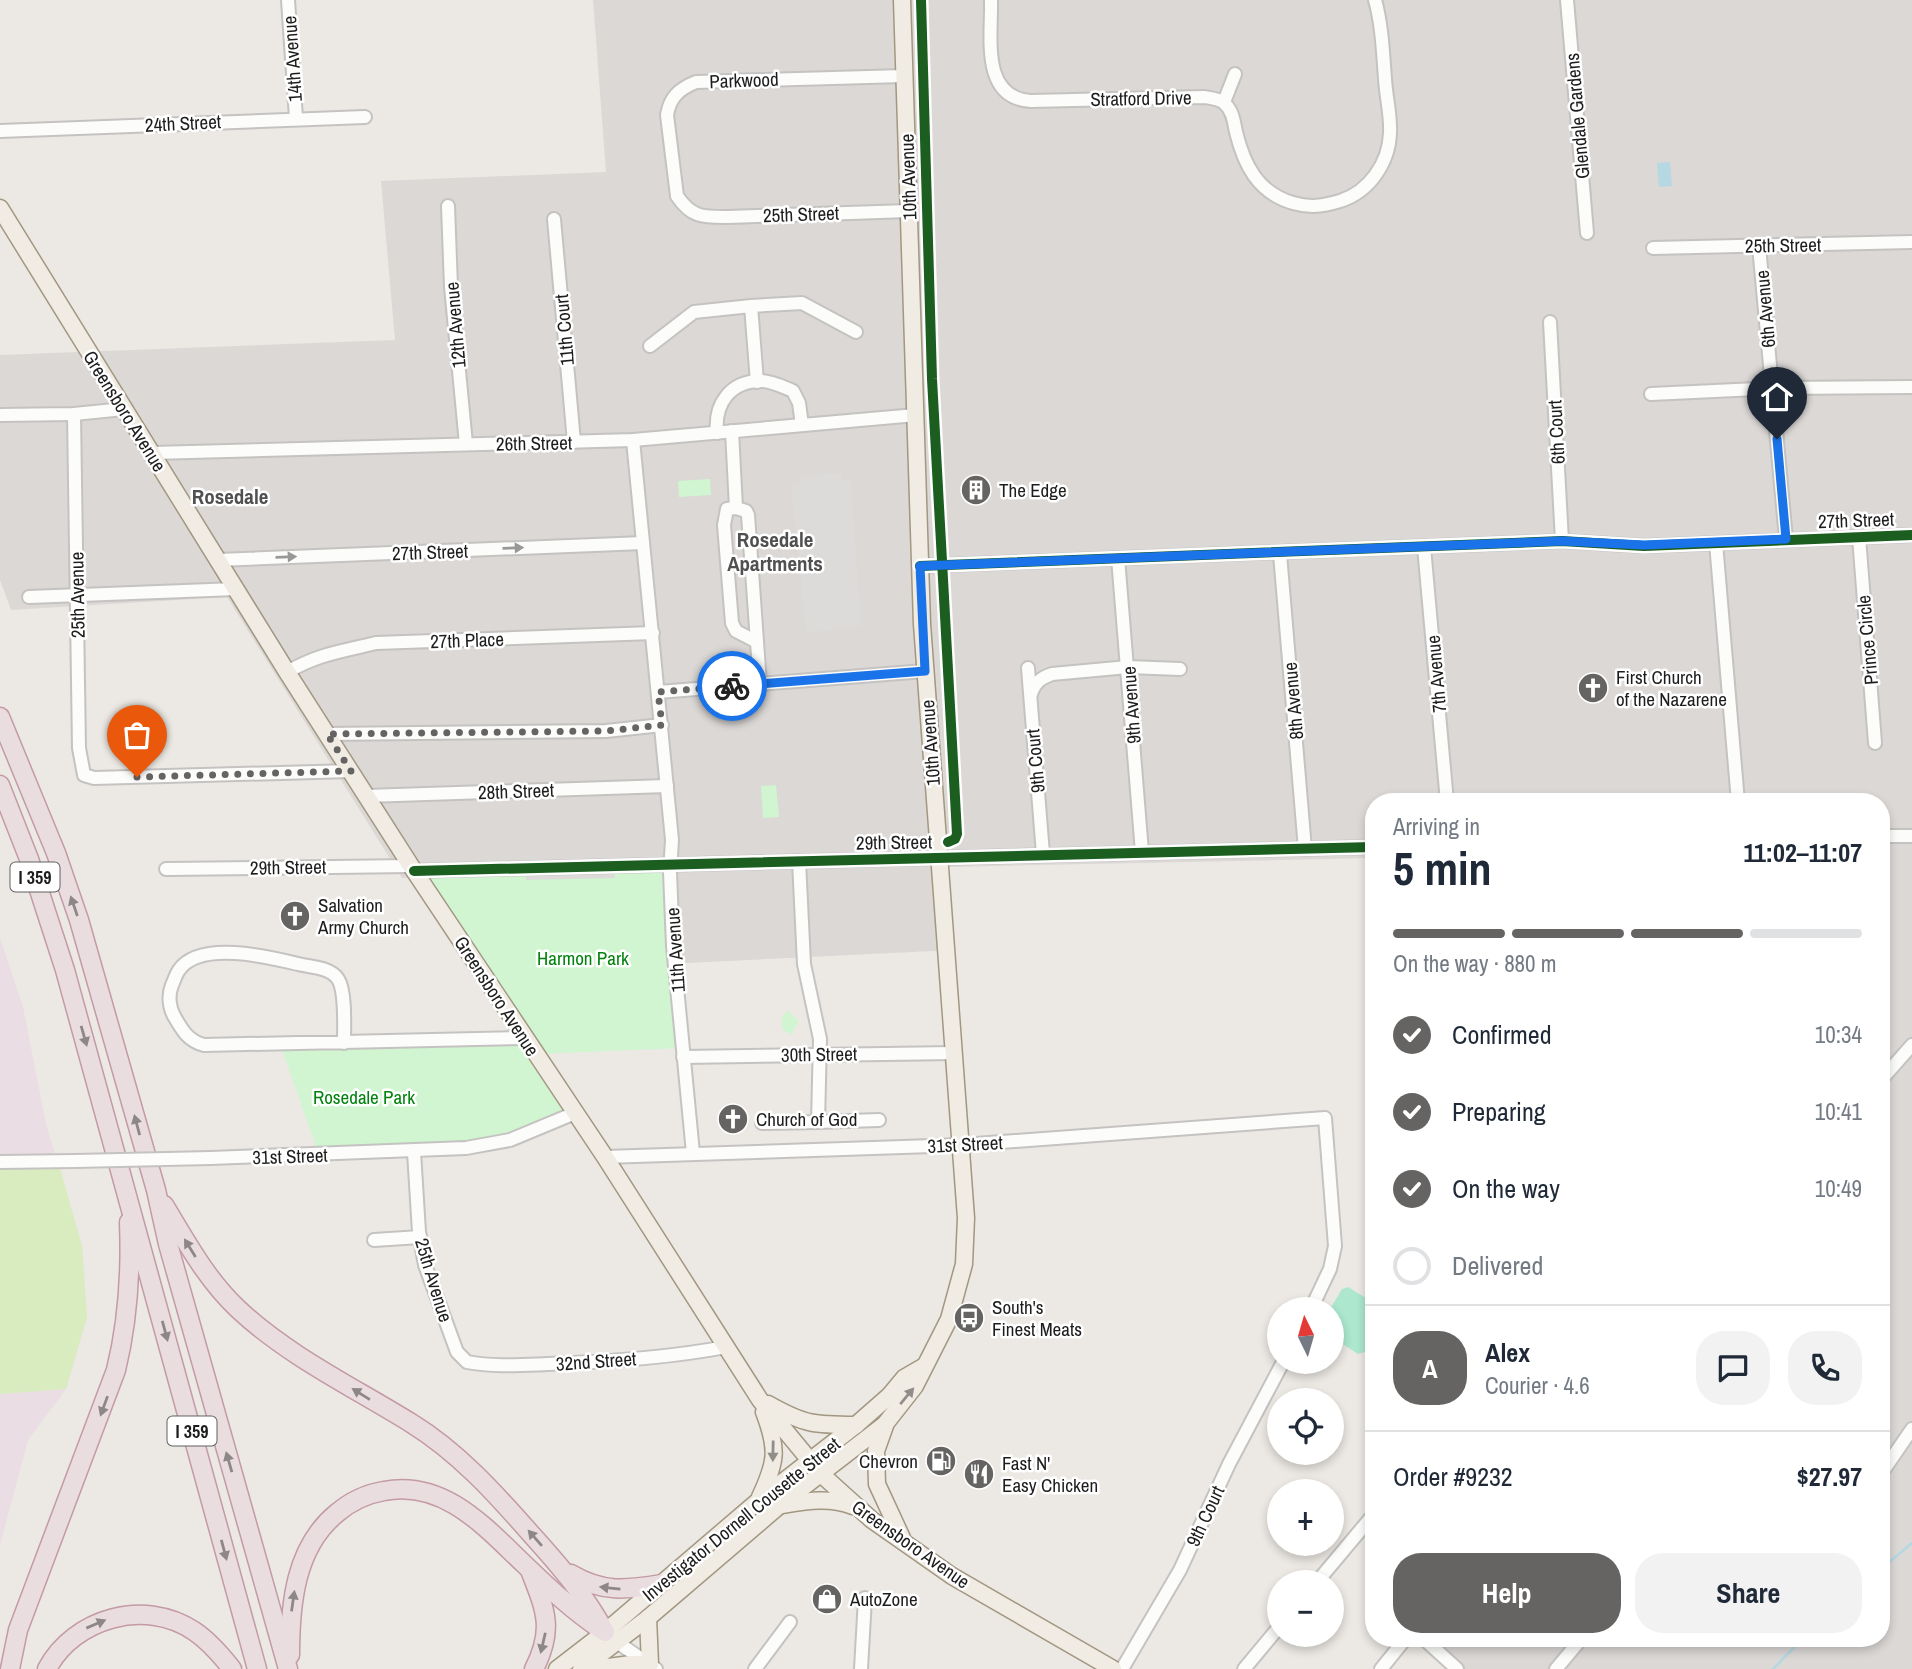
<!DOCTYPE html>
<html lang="en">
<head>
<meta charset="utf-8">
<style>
  body { margin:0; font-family:"Archivo Narrow",sans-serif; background:#f2f2f3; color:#1f2937; height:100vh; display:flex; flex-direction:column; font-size:26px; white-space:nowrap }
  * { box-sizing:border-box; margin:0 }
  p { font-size:23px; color:#747a83 }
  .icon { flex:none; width:38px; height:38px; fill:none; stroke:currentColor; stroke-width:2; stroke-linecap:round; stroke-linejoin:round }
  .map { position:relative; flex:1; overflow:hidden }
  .details { position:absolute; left:1365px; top:793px; width:525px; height:854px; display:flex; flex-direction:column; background:#fff; border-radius:28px; box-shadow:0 4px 10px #0003 }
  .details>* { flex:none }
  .needle { width:46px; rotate:355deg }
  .buttons { position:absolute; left:1267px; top:1297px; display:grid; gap:14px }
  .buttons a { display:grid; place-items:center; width:77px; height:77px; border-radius:50%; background:#fff; box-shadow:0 4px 10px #0003; font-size:35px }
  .pin { position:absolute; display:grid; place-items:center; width:60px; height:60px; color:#fff; margin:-72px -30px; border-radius:50% 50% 50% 0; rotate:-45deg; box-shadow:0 0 7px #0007 }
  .pin .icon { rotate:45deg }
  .courier { position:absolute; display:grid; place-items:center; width:70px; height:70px; margin:-35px; border:5px solid #1a73e8; border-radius:50%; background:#fff; color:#222; box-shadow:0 2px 9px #0007 }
  .head em { font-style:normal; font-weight:700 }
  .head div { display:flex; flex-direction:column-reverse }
  .head { display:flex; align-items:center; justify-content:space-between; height:119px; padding:0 28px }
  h1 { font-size:46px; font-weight:700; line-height:52px }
  .bar { display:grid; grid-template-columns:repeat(4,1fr); gap:10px 7px; align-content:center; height:84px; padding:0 28px }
  .bar i { height:9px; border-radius:5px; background:#e0e1e3 }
  .bar .current { background:#656463 }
  .bar p { grid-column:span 4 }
  .line { display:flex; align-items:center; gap:18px; padding:0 28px; border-top:2px solid #e0e1e3 }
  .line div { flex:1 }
  .round { display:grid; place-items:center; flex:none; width:74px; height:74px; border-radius:28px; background:#f2f2f3 }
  ol { padding:0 28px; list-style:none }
  li { display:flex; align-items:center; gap:21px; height:77px }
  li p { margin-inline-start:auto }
  li .icon { padding:7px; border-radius:50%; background:#656463; color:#fff; stroke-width:4 }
  li:last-child { color:#747a83 }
  li i { width:38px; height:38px; border:4px solid #e0e1e3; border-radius:50% }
  .button { display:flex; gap:14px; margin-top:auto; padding:14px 28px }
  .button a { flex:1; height:80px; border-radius:28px; background:#656463; color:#fff; font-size:28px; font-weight:700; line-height:80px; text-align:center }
  .button a+a { background:#f2f2f3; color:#1f2937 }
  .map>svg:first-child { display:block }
  .residential { fill:#dbd8d6 }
  .industrial { fill:#eadde4 }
  .grass { fill:#d8ecc0 }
  .park { fill:#d0f5d0 }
  .pitch { fill:#ace7ce }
  .parking { fill:#dcdbd9 }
  .water { fill:#b5d8e2 }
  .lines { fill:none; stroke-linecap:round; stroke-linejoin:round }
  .stream { stroke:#b5d8e2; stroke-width:2.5 }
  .minor-casing { stroke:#c4c3c1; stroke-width:16 }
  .major-casing { stroke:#a29781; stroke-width:19 }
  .highway-casing { stroke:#c39aa5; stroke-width:21 }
  .minor { stroke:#fcfcfb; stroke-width:12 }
  .major { stroke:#f0ebe3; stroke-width:16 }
  .highway { stroke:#eadddf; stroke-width:18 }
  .minor-bridge-casing { stroke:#c4c3c1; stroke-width:16; stroke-linecap:butt }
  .minor-bridge { stroke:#fcfcfb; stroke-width:12 }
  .cycleway-casing { stroke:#fff; stroke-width:15 }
  .cycleway { stroke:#1b5e20; stroke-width:10 }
  .oneway { fill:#989897 }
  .oneway2 { fill:#8e8788 }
  .oneway3 { fill:#918e8a }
  .done { stroke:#656463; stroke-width:7; stroke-dasharray:0 12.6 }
  .route { stroke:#1a73e8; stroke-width:9 }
  .labels { text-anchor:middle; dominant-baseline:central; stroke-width:5; stroke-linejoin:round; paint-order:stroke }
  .shield { fill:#fff; stroke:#616161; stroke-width:2 }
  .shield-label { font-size:18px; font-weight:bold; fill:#1d1d1d }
  .street-label { font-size:19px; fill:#1d1d1d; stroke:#fff }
  .poi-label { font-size:19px; fill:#1d1d1d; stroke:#fff; text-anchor:start }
  .park-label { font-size:19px; fill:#02830e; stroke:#fff }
  .neighbourhood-label { font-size:21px; font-weight:bold; fill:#505050; stroke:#fff }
</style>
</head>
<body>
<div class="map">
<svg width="1912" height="1669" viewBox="0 0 1912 1669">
  <rect width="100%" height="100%" fill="#ece9e4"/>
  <path class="residential" d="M593,0h1319v1669h-454l-35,-31h458v-836h-507v56l-426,9 6,83 -287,14 -8,-89 -257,3 -175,-281 -216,13 -11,-30v-225l395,-15 -14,-159 225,-9z"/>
  <path class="industrial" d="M0,938l23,69 23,117 36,122 5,71 -21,72 -38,51 -28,105z"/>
  <path class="grass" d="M0,1161h58l24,85 5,71 -21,72 -66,5z"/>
  <g class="park">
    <path d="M710,479l1,16 -32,2 -1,-16z"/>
    <path d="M776,785l3,32 -16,1 -2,-32z"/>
    <path d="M671,864l11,184 -146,6 39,59 -65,27 -191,15 -39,-111 244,-6 -110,-167z"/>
    <path d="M788,1011l11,10 -8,14 -9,-6v-13z"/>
  </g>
  <path class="pitch" d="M1348,1287l26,16v34l-9,15 -7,2 -26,-17v-28h-2l12,-20z"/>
  <g class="parking">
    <path d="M842,473l1,8 8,-1 10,146 -55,7 -15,-147 9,-2v-8z"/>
    <path d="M613,866l2,12 -89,2v-12z"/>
  </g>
  <path class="water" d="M1670,162l2,24 -13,1 -2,-24z"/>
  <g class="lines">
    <g class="stream">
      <path d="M1881,1569l31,-26"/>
      <path d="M1773,1669l30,-31"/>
    </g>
    <g class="minor-casing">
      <g id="minor">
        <path d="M288,0l8,118"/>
        <path d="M991,0c1,36 -11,98 40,101l173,-4c6,1 16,2 20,6 9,7 10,20 12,29 8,33 22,61 57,71 17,5 30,3 47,-2 29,-9 49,-38 50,-68 1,-18 -4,-36 -5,-54 -2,-26 -3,-54 -10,-79"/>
        <path d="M1567,0l20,233"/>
        <path d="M904,76l-208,6c-17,7 -26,15 -29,33l10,81c15,22 26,21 51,21l181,-6"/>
        <path d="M1224,102l11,-28"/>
        <path d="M0,131l365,-14"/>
        <path d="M448,206l3,81 15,157"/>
        <path d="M554,219l20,223"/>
        <path d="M1759,246l27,293"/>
        <path d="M1653,248l259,-6"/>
        <path d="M751,306l6,76"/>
        <path d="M1550,322l12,219"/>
        <path d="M650,346l44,-34 57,-6 51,-3 54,29"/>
        <path d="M1651,394l127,-6 134,-1"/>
        <path d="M74,414l5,334 5,27 10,3 257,-7"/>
        <path d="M0,415l74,-1 50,-5"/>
        <path d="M732,431l4,77 10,3 2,4 12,169"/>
        <path d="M717,433c-3,-29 13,-52 44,-52 11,0 22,6 32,10l6,12 3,22"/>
        <path d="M633,440l39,400 -2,32 3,74 20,207"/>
        <path d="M152,453l481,-13 283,-25"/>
        <path d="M736,508l-9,1 -3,16 8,98 4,8 21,11"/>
        <path d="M1859,537l16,206"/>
        <path d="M1716,543l22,259"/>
        <path d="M1424,547l23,255"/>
        <path d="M1280,554l25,295"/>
        <path d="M1118,558l24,294"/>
        <path d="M218,560l425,-17"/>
        <path d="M920,566l642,-25 82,5 268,-11"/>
        <path d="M29,597l207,-8"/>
        <path d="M1028,668l15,186"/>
        <path d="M287,672c34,-19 53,-20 89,-29l277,-10"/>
        <path d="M658,692l267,-21"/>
        <path d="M1031,694c4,-12 10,-16 21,-20l76,-7 52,2"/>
        <path d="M327,734l279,-3 56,-6"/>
        <path d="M366,796l301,-10"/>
        <path d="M1881,836h31"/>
        <path d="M166,869l245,-3"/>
        <path d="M414,871l960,-24"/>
        <path d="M344,1043c0,-15 2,-52 -6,-64 -8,-12 -28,-12 -40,-15 -29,-7 -98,-24 -119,6 -3,4 -5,11 -7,15 -4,10 -3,22 2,31 8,14 14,25 30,29l321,-7"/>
        <path d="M683,1057l272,-4"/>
        <path d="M1881,1080l31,-35"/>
        <path d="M818,1122l61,-2"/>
        <path d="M762,1123l56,-1 2,-83 -16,-75 -5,-103"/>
        <path d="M414,1152l5,80 6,33 32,87 10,10c26,5 54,3 81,2 59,-2 119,-6 178,-17"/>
        <path d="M605,1157l357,-12 363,-27 10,128 -5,23 -19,40"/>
        <path d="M211,1158l255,-10 44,-8 65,-27"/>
        <path d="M0,1162l75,-1"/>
        <path d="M374,1240l46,-3"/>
        <path d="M1881,1474l31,-45"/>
        <path d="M1317,1582l57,-68"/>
        <path d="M1423,1638l34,31"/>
        <path d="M617,1642l39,27"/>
        <path d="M755,1669l35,-47"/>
        <path d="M861,1669l4,-71"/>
        <path d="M1122,1669l58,-99 49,-106 54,-102"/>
        <path d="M1244,1669l35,-42"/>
        <path d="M1381,1669l25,-31"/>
        <path d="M1556,1669l26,-31"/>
      </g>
    </g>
    <g class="major-casing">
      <g id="major">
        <path d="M0,208l287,464 124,194 194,291 155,243 61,74 51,46 80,56 161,93"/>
        <path d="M768,1404c37,21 47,21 88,21"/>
        <path d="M760,1497c17,-36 18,-48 4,-85"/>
        <path d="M782,1505c25,-4 47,-8 71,1"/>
        <path d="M902,1538l-25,-54 -1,-33 10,-28 29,-37 34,-67 15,-55 2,-46 -44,-594 -20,-624"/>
        <path d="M557,1669l48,-37 152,-130 99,-77 33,-29 15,-18 19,-11"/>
        <path d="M581,1669l67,-51 132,-113 104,-80"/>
        <path d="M593,1669l38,-5h19l-2,-46"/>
      </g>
    </g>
    <g class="highway-casing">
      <g id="highway">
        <path d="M0,717l56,136 23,67 77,270 12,54 120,425"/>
        <path d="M0,785l29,74 36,111 192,699"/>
        <path d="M164,1205c22,36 42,74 74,104 50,47 115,78 173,114 47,29 84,70 120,111 28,31 54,61 74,98"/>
        <path d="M531,1573c15,38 23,57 3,96"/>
        <path d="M571,1574c32,19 55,16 91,10"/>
        <path d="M290,1655c0,-51 5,-108 47,-142 14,-12 29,-19 47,-22 60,-12 102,37 140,73 25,24 49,47 78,66"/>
        <path d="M10,1669l8,-39 98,-260c12,-49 15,-98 13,-148"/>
        <path d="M47,1669c27,-51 98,-71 147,-38 15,10 27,24 38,38"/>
      </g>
    </g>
    <use href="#minor" class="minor"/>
    <use href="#major" class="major"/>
    <use href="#highway" class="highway"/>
    <g class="minor-bridge-casing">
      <path id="minor-bridge" d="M75,1161l136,-3"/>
    </g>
    <use href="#minor-bridge" class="minor-bridge"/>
    <g class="cycleway-casing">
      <g id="cycleway">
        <path d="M921,0l11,379 25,455 -2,5 -7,3"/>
        <path d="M920,566l642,-25 82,5 268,-11"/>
        <path d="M414,871l960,-24"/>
      </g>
    </g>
    <use href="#cycleway" class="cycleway"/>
  </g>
  <defs><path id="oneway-solid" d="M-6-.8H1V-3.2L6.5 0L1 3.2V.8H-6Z" transform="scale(1.75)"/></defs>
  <g class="oneway">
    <use href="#oneway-solid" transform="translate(513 548) rotate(-2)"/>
    <use href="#oneway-solid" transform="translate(286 557) rotate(-2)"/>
  </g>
  <g class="oneway2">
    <use href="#oneway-solid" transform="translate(74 906) rotate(-109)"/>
    <use href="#oneway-solid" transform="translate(84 1036) rotate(74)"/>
    <use href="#oneway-solid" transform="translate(137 1125) rotate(-105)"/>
    <use href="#oneway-solid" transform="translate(190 1248) rotate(-122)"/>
    <use href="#oneway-solid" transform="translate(165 1331) rotate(75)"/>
    <use href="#oneway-solid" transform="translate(361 1394) rotate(-148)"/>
    <use href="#oneway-solid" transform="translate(104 1406) rotate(110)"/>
    <use href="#oneway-solid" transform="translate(229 1462) rotate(-106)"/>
    <use href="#oneway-solid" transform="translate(535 1538) rotate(-131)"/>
    <use href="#oneway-solid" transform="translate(224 1550) rotate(75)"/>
    <use href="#oneway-solid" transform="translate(610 1588) rotate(-174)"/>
    <use href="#oneway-solid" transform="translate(293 1601) rotate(-82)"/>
    <use href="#oneway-solid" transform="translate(96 1624) rotate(-23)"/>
    <use href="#oneway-solid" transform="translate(543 1643) rotate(103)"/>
  </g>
  <g class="oneway3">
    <use href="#oneway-solid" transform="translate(907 1396) rotate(-50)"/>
    <use href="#oneway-solid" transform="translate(773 1451) rotate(91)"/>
  </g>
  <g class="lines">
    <path class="done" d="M137,777l214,-6 -24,-37 279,-3 56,-6 -4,-33 74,-6"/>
    <path class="route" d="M732,686l193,-15 -5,-105 642,-25 82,4 142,-6 -9,-100"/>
  </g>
  <defs>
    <g id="building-disc" transform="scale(1.575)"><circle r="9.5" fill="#656463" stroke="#fff"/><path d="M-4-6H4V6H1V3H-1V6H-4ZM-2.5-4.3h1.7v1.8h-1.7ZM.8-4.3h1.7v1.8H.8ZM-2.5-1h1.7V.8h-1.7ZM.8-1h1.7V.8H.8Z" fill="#fff"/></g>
    <g id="church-disc" transform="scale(1.575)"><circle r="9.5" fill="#656463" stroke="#fff"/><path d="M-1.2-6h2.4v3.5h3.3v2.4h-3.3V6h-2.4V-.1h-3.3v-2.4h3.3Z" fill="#fff"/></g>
    <g id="bus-disc" transform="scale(1.575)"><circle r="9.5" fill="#656463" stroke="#fff"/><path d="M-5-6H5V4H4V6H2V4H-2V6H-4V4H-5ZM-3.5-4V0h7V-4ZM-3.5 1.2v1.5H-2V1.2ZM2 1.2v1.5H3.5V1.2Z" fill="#fff"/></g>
    <g id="fuel-disc" transform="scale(1.575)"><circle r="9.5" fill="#656463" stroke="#fff"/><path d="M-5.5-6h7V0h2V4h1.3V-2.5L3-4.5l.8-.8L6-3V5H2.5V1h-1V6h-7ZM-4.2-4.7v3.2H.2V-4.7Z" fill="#fff"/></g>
    <g id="restaurant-disc" transform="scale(1.575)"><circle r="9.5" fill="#656463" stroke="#fff"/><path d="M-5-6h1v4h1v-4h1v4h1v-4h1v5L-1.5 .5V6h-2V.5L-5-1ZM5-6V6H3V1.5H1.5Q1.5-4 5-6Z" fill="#fff"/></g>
    <g id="shop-disc" transform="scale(1.575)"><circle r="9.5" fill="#656463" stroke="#fff"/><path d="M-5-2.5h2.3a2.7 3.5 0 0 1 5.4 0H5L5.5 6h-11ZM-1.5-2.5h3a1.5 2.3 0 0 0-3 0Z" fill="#fff"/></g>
  </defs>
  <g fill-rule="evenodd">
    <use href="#building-disc" x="976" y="490"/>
    <use href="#church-disc" x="1593" y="688"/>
    <use href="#church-disc" x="295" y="916"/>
    <use href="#church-disc" x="733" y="1119"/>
    <use href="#bus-disc" x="969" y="1318"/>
    <use href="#fuel-disc" x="941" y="1461"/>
    <use href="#restaurant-disc" x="979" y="1474"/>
    <use href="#shop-disc" x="827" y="1599"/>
  </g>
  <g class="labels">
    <g class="shield">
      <rect x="10.5" y="862.5" width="49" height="29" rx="5"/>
      <rect x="167.5" y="1416.5" width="49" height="29" rx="5"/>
    </g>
    <g class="shield-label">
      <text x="35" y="877">I 359</text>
      <text x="192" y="1431">I 359</text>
    </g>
    <g class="street-label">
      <text transform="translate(292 59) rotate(-94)">14th Avenue</text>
      <text transform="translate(744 80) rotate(-2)">Parkwood</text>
      <text transform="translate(1141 98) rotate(-1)">Stratford Drive</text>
      <text transform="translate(1577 116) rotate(-95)">Glendale Gardens</text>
      <text transform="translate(183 123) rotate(-3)">24th Street</text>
      <text transform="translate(908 177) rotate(-92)">10th Avenue</text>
      <text transform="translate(801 214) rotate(-2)">25th Street</text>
      <text transform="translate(1783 245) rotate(-1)">25th Street</text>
      <text transform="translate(1765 309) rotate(-95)">6th Avenue</text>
      <text transform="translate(455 325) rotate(-95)">12th Avenue</text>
      <text transform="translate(564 330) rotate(-95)">11th Court</text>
      <text transform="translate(125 411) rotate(58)">Greensboro Avenue</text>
      <text transform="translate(1556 432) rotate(-93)">6th Court</text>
      <text transform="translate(534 443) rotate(-1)">26th Street</text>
      <text transform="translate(1856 520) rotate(-2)">27th Street</text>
      <text transform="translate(430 552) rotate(-2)">27th Street</text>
      <text transform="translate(77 595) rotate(-91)">25th Avenue</text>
      <text transform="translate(467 640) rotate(-2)">27th Place</text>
      <text transform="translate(1867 640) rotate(-95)">Prince Circle</text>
      <text transform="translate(1436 674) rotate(-95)">7th Avenue</text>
      <text transform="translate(1293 701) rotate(-95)">8th Avenue</text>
      <text transform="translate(1131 705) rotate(-94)">9th Avenue</text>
      <text transform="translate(930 743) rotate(-94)">10th Avenue</text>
      <text transform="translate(1035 761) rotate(-95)">9th Court</text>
      <text transform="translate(516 791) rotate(-2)">28th Street</text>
      <text transform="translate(894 842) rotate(-1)">29th Street</text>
      <text transform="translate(288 867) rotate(-1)">29th Street</text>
      <text transform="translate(675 950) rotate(-94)">11th Avenue</text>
      <text transform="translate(497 996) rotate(57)">Greensboro Avenue</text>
      <text transform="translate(819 1054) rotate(-1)">30th Street</text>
      <text transform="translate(965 1144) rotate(-3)">31st Street</text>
      <text transform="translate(290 1156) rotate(-2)">31st Street</text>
      <text transform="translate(434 1280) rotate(73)">25th Avenue</text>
      <text transform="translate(596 1361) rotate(-4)">32nd Street</text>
      <text transform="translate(1205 1516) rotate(-65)">9th Court</text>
      <text transform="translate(741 1519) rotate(-39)">Investigator Dornell Cousette Street</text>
      <text transform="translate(911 1544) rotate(35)">Greensboro Avenue</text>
    </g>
    <g class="poi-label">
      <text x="999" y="490">The Edge</text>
      <text x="1616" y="677">First Church<tspan x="1616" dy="22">of the Nazarene</tspan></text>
      <text x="318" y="905">Salvation<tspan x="318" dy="22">Army Church</tspan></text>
      <text x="756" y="1119">Church of God</text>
      <text x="992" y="1307">South's<tspan x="992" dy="22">Finest Meats</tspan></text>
      <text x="918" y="1461" text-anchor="end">Chevron</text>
      <text x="1002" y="1463">Fast N'<tspan x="1002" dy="22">Easy Chicken</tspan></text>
      <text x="850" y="1599">AutoZone</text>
    </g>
    <g class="park-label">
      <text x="583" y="958">Harmon Park</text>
      <text x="364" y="1097">Rosedale Park</text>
    </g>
    <g class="neighbourhood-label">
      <text x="230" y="496">Rosedale</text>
      <text x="775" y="539">Rosedale<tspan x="775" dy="24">Apartments</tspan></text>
    </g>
  </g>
</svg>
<div class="buttons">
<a><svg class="needle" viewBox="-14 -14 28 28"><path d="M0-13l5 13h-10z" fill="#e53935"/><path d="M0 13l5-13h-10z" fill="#747a83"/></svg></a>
<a><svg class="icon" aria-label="locate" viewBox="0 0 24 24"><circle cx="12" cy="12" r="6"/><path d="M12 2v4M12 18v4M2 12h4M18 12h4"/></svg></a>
<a>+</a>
<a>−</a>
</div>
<div class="pin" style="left:137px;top:777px;background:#ea580c"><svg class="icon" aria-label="bag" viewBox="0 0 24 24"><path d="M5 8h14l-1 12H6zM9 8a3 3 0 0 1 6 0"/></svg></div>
<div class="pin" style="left:1777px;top:439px;background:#1f2937"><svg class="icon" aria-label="home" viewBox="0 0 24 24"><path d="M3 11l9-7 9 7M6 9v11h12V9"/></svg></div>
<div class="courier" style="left:732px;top:686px"><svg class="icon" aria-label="bike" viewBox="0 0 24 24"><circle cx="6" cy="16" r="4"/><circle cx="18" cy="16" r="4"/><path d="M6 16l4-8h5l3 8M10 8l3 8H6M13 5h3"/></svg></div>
<section class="details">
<div class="head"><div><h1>5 min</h1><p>Arriving in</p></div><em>11:02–11:07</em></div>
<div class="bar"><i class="current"></i><i class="current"></i><i class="current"></i><i></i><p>On the way · 880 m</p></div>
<ol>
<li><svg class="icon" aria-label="check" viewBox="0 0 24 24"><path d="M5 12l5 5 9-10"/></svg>Confirmed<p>10:34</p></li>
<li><svg class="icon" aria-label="check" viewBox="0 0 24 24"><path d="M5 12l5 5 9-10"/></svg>Preparing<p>10:41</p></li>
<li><svg class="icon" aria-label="check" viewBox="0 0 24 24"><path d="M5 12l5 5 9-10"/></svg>On the way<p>10:49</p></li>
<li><i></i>Delivered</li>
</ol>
<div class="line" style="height:126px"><b class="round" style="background:#656463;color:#fff">A</b><div><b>Alex</b><p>Courier · 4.6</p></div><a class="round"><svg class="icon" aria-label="chat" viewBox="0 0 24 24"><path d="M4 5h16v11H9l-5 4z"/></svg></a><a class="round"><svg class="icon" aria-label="phone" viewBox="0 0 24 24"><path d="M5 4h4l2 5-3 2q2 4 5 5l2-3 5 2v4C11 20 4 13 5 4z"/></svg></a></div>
<div class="line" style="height:91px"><div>Order #9232</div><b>$27.97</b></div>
<div class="button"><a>Help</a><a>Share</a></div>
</section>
</div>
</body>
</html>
